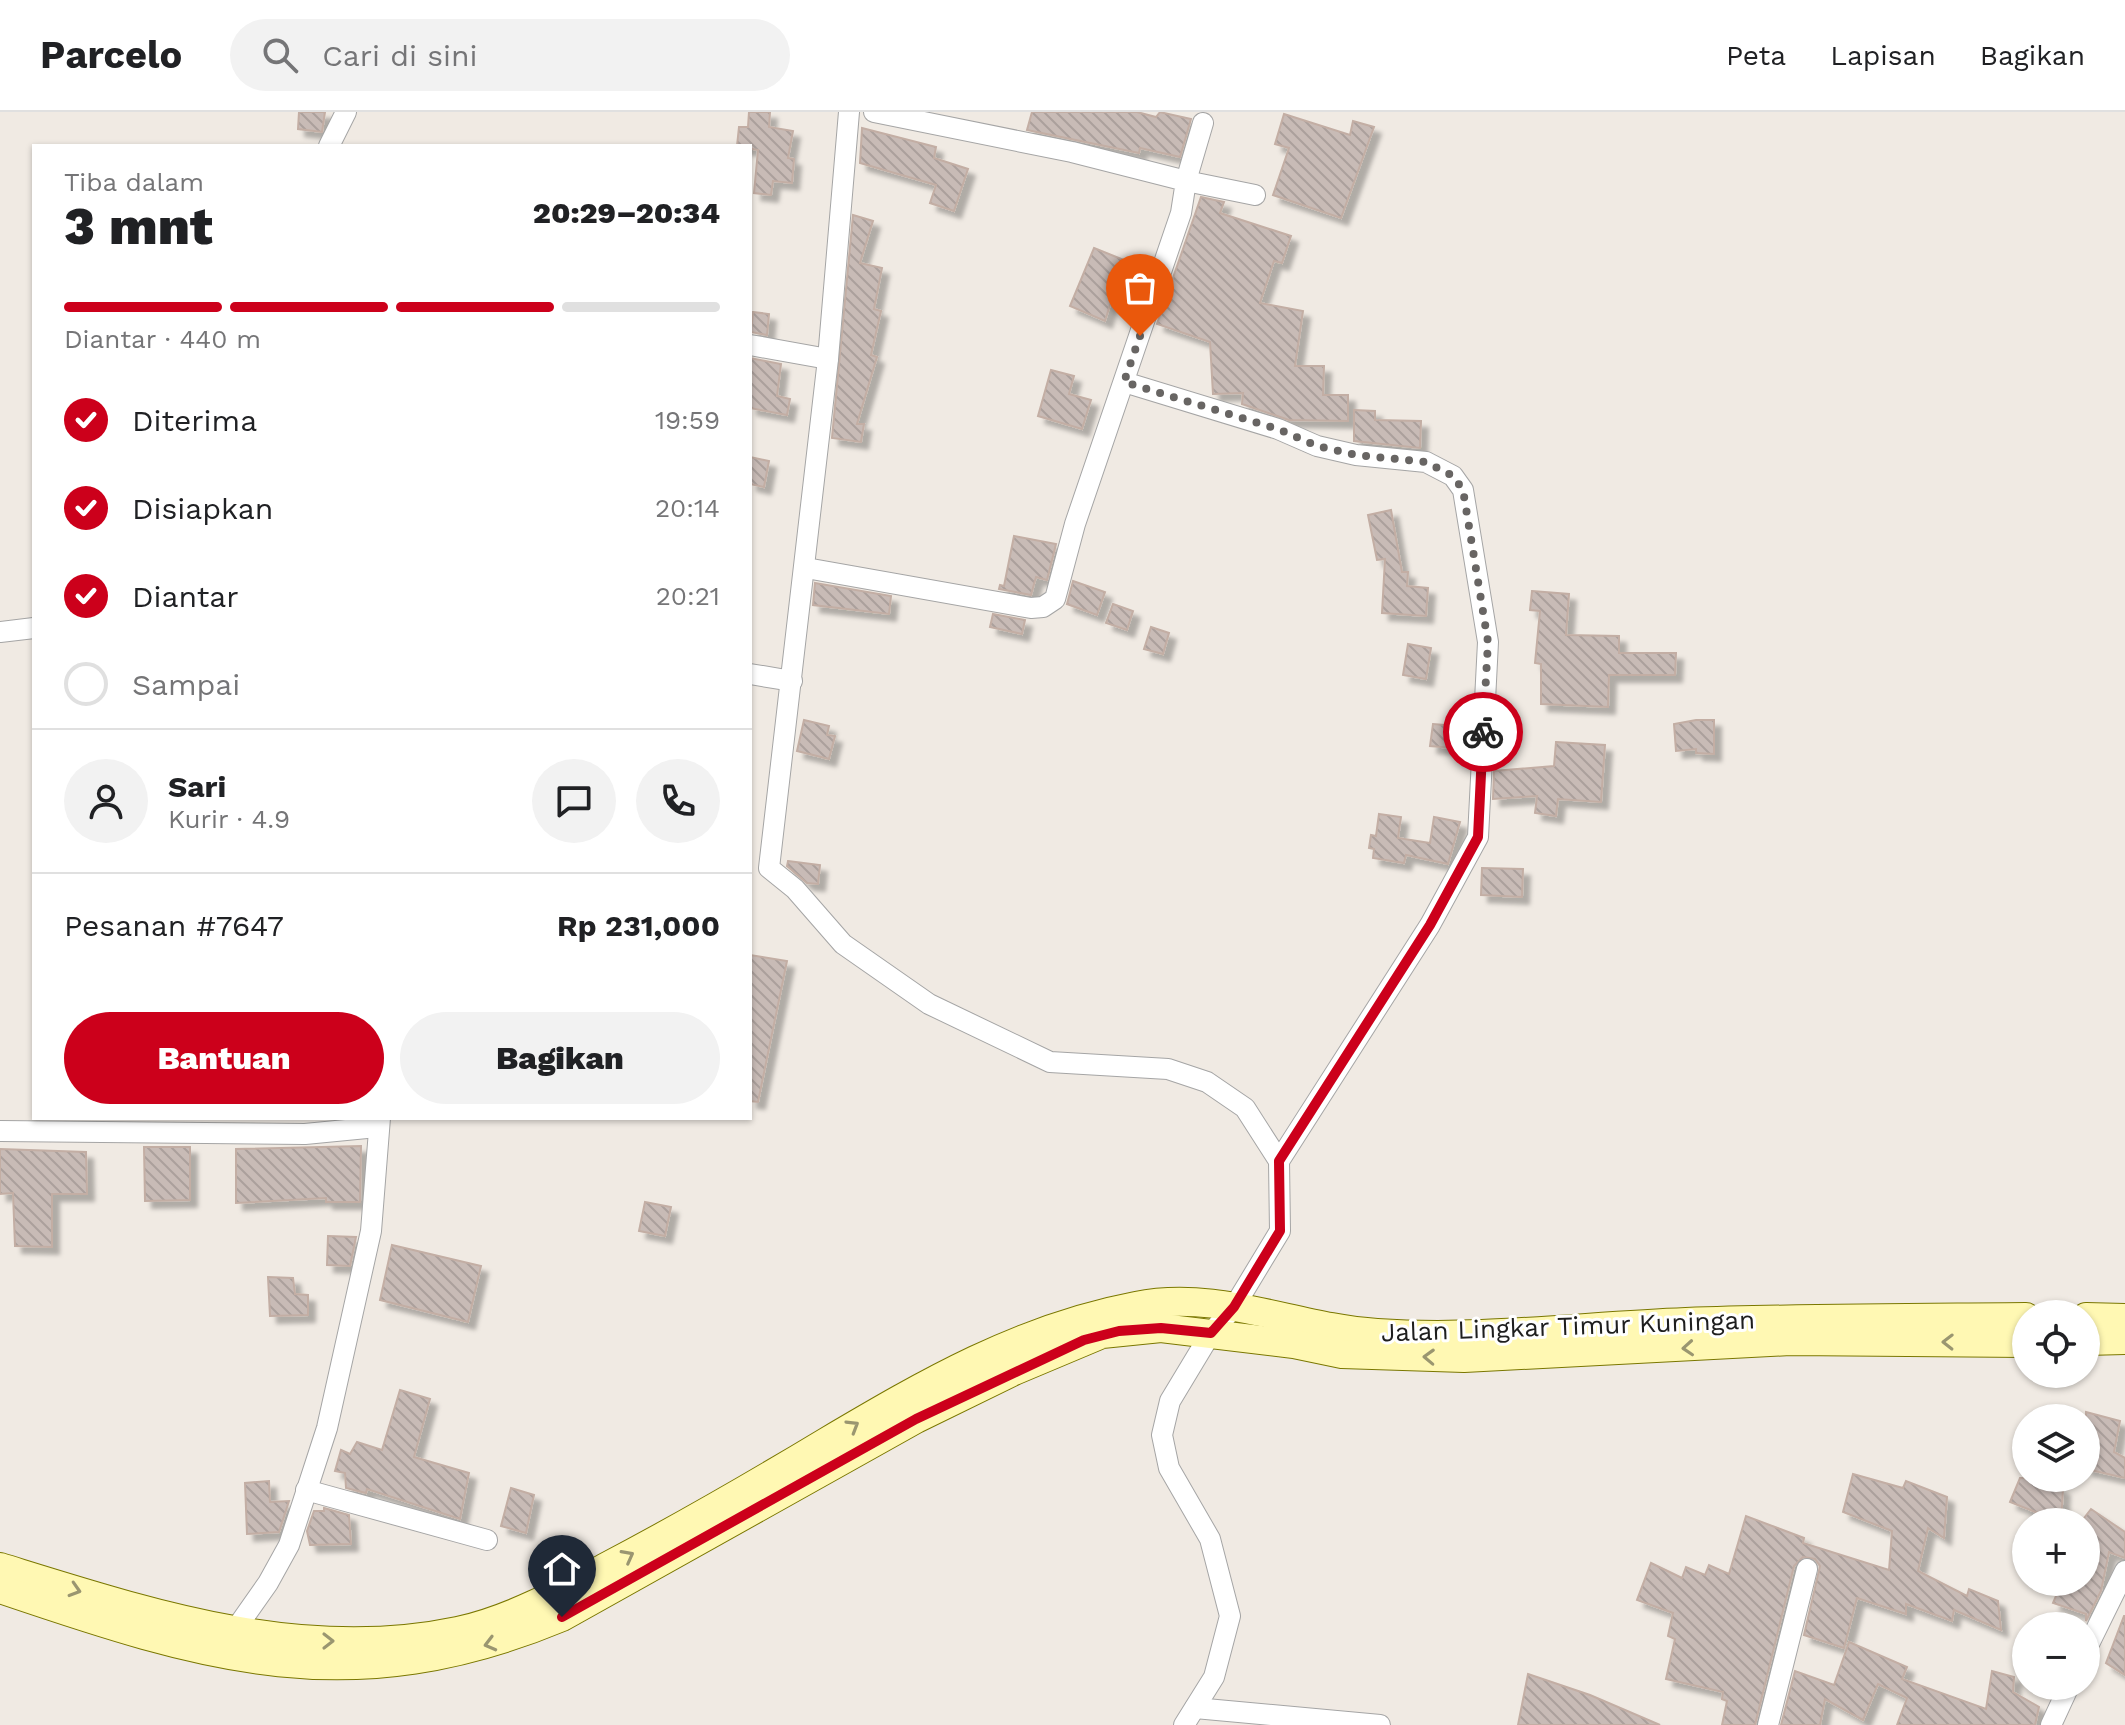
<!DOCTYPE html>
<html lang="id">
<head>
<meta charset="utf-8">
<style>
  body { margin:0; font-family:"Work Sans",sans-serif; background:#f2f2f2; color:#202124; height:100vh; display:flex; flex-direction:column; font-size:30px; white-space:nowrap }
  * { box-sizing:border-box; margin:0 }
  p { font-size:26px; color:#757577 }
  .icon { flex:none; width:44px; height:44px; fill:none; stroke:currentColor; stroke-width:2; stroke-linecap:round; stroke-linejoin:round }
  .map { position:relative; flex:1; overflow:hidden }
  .panel { position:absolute; left:32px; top:32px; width:720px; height:976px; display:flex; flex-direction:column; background:#fff; border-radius:0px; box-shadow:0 2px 6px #0004 }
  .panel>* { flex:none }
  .controls { position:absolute; left:2012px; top:1188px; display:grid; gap:16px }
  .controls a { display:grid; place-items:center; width:88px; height:88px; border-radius:50%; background:#fff; box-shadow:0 2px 6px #0004; font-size:40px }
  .pin { position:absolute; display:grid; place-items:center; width:68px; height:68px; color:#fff; margin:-82px -34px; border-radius:50% 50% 50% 0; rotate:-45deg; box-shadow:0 0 8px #0007 }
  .pin .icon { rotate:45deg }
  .courier { position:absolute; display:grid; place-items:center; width:80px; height:80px; margin:-40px; border:6px solid #cc001b; border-radius:50%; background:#fff; color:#222; box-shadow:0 2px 10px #0007 }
  .head em { font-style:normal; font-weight:800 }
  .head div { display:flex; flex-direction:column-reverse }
  .head { display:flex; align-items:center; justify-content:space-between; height:136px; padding:0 32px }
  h1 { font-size:52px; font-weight:800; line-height:60px }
  .bar { display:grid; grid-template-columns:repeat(4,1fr); gap:12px 8px; align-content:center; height:96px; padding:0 32px }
  .bar i { height:10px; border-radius:6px; background:#e0e0e0 }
  .bar .selected { background:#cc001b }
  .bar p { grid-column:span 4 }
  .line { display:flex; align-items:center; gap:20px; padding:0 32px; border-top:2px solid #e0e0e0 }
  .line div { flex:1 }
  .round { display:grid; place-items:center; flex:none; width:84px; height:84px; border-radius:42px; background:#f2f2f2 }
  ol { padding:0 32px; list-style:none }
  li { display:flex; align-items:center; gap:24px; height:88px }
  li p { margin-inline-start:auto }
  li .icon { padding:8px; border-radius:50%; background:#cc001b; color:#fff; stroke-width:4 }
  li:last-child { color:#757577 }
  li i { width:44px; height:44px; border:4px solid #e0e0e0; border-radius:50% }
  .cta { display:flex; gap:16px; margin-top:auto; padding:16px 32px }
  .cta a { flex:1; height:92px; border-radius:48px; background:#cc001b; color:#fff; font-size:32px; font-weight:800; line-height:92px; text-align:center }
  .cta a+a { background:#f2f2f2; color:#202124 }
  header { display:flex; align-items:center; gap:48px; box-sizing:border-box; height:112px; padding:0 40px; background:#fff; border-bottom:2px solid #e0e0e0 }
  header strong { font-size:38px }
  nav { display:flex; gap:44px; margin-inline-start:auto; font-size:28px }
  .search { width:560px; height:72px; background:#f2f2f2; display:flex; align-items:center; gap:20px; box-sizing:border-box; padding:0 28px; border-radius:44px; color:#757577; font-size:30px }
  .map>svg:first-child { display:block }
  .building { fill:url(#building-back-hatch); stroke:#c3aea4; stroke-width:2; filter:url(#shadow) }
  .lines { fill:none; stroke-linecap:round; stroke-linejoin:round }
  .minor-casing { stroke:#a5a5a5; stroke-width:22 }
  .secondary-casing { stroke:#7a7700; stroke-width:30 }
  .minor { stroke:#fff; stroke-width:20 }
  .secondary { stroke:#fff8b3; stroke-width:28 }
  .oneway { stroke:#9a9670 }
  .done { stroke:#686563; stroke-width:8; stroke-dasharray:0 14.4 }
  .route { stroke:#cc001b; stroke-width:10 }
  .labels { text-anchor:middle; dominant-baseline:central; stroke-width:6; stroke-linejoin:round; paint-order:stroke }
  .street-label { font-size:26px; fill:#1e1e1e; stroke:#fff }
</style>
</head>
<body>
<header>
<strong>Parcelo</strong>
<div class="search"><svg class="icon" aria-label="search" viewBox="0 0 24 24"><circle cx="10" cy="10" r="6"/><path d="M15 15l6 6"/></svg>Cari di sini</div>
<nav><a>Peta</a><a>Lapisan</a><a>Bagikan</a></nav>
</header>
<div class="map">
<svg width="2125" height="1613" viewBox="0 0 2125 1613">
  <defs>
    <pattern id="building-back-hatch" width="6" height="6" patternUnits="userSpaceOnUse" patternTransform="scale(2)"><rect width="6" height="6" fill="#c8bbb6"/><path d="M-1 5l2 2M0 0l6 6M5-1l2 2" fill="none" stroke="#aba09c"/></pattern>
    <filter id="shadow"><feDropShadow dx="7" dy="7" stdDeviation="2" flood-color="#0004"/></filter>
  </defs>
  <rect width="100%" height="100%" fill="#f0eae3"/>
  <g class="building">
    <path d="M299,0h26l-3,20 -24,-3z"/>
    <path d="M749,0h21l-1,15 24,4 -5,27 6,1 -2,24 -19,-2 -2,14 -17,-2 4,-43 -21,-4 2,-19h9z"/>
    <path d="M1032,0h105l19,5 4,-5 31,7 -11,38 -40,-9 -1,5 -112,-23z"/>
    <path d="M1284,2l66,21 3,-14 21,6 -33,91 -68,-23 16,-47 -14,-4z"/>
    <path d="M862,16l74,19 -2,11 34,11 -14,42 -24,-8 6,-18 -76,-22z"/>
    <path d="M1201,85l23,5 -4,11 71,23 -9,27 -8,-2 -14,42 43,8 -8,55h29l-1,29h25v26l-59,-1 -47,-16 1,-11 -30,1 -3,-52 -53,-18z"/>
    <path d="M853,103l20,6 -13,42 22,5 -8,41 7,2 -10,44 6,2 -20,67h7l-3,18 -29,-4z"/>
    <path d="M1094,136l40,16 -12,32 -8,-4 -9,29 -35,-15z"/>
    <path d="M753,200l16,2 -2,21 -16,-3z"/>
    <path d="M750,246l31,6 -4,32 13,3 -3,16 -37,-7z"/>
    <path d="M1051,258l23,6 -5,18 22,6 -9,29 -44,-13z"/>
    <path d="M1354,298l21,1v9l46,1 -1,27 -66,-7z"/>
    <path d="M750,345l19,4 -5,26 -14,-3z"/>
    <path d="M1391,398l11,62h6l-1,14 21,2 -2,28 -44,-3 3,-54 -8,1 -9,-45z"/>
    <path d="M1014,424l42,8 -9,36 -11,-3 -5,18 -32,-6 1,-4 4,1z"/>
    <path d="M1073,469l32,11 -8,23 -30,-11z"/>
    <path d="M815,471l76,13 -2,18 -76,-9z"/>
    <path d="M1532,479l37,3 -3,41 53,1v17h57l-1,22h-66l-1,32 -67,-3v-40l-6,-1 5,-52 -10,-1z"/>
    <path d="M1113,492l20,7 -6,19 -21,-7z"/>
    <path d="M993,502l32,6 -3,14 -32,-7z"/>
    <path d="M1151,515l18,6 -6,21 -19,-5z"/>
    <path d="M1408,532l23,4 -5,31 -23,-4z"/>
    <path d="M804,608l25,6 -2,9 8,1 -6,23 -32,-8z"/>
    <path d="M1696,608h18v34l-18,-1v-4l-20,2 -2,-27z"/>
    <path d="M1433,612l34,3 -2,22 -35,-3z"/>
    <path d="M1556,630l49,3 -4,57 -43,-3 -2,17 -21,-3 2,-17 -44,3 1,-28 60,-5z"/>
    <path d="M1379,702l22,3 -3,21 32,5 4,-26 26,5 -12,42 -42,-9 -2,8 -31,-5 1,-9 -5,-1 2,-13 5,1z"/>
    <path d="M788,749l32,4 -2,19 -11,-1 -20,-17z"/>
    <path d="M1482,756l41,1 -1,28 -41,-2z"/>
    <path d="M750,843l37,6 -29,141 -8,-1z"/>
    <path d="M361,1034l-1,56h-34v-4l-90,5v-54z"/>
    <path d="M144,1035h46v53l-45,1z"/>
    <path d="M0,1037l86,3 1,42h-35v53l-37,-1 -2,-53 -13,1z"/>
    <path d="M645,1090l26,5 -6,29 -26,-5z"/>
    <path d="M328,1124l28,1 -6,29 -23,-1z"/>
    <path d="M392,1133l89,21 -13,56 -88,-22z"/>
    <path d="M268,1165l25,1 2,16 13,1v20l-38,1z"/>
    <path d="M400,1278l30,9 -16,58 55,16 -9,46 -93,-30 -1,4 -20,-5 -1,-15 -10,-2 6,-21 9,4 7,-12 25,8z"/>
    <path d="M2086,1300l34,9 -6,31 11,6v20l-39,-9 6,-31 -6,-2z"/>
    <path d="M1853,1362l50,14 3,-7 41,16 -3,41 -16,-10 -10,43 49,25 2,-7 29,12 3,29 -47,-20 -2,11 -46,-17v10l-49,-16 -13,50 -40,-13 16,-69 -5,-7 -12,-2 -9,9 -39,159h-33l5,-24 -5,-2 1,-7 -57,-13 9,-40 -7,-3 5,-23 -36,-13 14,-37 31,15 4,-11 19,8 4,-10 20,9 17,-58 58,22 -1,5 86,27 3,-39 -49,-19z"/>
    <path d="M2020,1366h31l-1,6 13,5 -2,33 -51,-20z"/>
    <path d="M269,1369l1,21 19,-1 -10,31 -32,2 -2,-51z"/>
    <path d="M511,1376l23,7 -8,38 -25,-7z"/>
    <path d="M324,1396l25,7 2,29 -41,1 -3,-14 7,-20h10z"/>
    <path d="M2091,1397l34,23v26l-16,-6 -8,39 -15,30v-7l-33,-11 9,-21h24v-60h-5z"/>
    <path d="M2124,1504h1v59l-19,-12z"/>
    <path d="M1849,1530l58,25 -5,12 84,30 6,-38 22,6 -1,15 26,15 -4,18h-138l10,-27 -29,-14 -15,36 -38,-21 -5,26h-39l14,-54 39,14z"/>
    <path d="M1528,1562l62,21 70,30h-142z"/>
  </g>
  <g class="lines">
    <g class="minor-casing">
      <g id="minor">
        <path d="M849,0l-21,247 -59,509 26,21 48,55 86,60 121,58 118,7 39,13 38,26 34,53 1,70 -46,76 -23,26 -41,68 -8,34 7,33 41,71 20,77 -16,61 -30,48"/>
        <path d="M1203,11l-17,58 69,14"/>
        <path d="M329,34l17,-34"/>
        <path d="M750,233l78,14"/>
        <path d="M1124,270l154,47 39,17 39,9 70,7 27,14 10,14 25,152 -10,195 -48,88 -151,236"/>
        <path d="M806,456l225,40 12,-1 12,-8 20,-75 106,-311 5,-32 -114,-29 -198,-40"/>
        <path d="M0,520l34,-4"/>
        <path d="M750,562l42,7"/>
        <path d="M0,1019l305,3 72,-7"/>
        <path d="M306,1378l181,50"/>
        <path d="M228,1528l40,-57 21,-38 38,-117 44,-197 9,-113"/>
        <path d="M2086,1538l39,-79"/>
        <path d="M1195,1596l185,17"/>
        <path d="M1768,1613l39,-156"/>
        <path d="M2051,1613l18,-39"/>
      </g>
    </g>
    <g class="secondary-casing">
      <g id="secondary">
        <path d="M2086,1205l39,1"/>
        <path d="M2086,1229l39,-1"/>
        <path d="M0,1455c149,46 301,97 458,64 51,-11 101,-38 146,-63 76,-40 149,-82 222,-126 100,-59 194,-114 310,-136 83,-17 160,22 241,27 103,7 206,-7 309,-11 113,-4 227,-4 340,-5"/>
        <path d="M0,1477c206,70 351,116 562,28l354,-198 98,-48 88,-37 59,-6 133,16 48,10 122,4 326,-17 236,2"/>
      </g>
    </g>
    <use href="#minor" class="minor"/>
    <use href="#secondary" class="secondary"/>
  </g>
  <defs><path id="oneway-chevron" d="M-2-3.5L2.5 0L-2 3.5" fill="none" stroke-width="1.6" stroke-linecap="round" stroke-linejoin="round" transform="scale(2)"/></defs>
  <g class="oneway">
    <use href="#oneway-chevron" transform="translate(1948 1230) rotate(-179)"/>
    <use href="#oneway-chevron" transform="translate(1688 1236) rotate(176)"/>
    <use href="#oneway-chevron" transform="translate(1429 1245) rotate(-178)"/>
    <use href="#oneway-chevron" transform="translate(853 1314) rotate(-31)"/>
    <use href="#oneway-chevron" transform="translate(628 1444) rotate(-28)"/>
    <use href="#oneway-chevron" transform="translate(75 1478) rotate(17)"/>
    <use href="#oneway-chevron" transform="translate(328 1529)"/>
    <use href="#oneway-chevron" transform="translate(490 1532) rotate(165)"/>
  </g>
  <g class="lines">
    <path class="done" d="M1140,224l-16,46 154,47 39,17 39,9 70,7 27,14 10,14 25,152 -5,90"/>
    <path class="route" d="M562,1505l354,-198 168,-79 35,-9 42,-3 50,5 23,-26 46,-76 -1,-70 151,-236 48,-88 5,-105"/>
  </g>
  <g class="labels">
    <g class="street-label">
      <text transform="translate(1568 1214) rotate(-2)">Jalan Lingkar Timur Kuningan</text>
    </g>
  </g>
</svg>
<div class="controls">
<a><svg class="icon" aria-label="locate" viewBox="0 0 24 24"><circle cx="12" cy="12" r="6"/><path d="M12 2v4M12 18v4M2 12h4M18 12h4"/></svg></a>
<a><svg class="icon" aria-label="layers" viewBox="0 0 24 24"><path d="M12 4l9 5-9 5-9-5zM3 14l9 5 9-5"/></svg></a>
<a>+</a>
<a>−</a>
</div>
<div class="pin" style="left:1140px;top:224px;background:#ea580c"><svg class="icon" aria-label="bag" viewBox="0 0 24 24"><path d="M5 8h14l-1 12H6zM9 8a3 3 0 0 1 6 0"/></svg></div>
<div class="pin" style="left:562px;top:1505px;background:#1f2937"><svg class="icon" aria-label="home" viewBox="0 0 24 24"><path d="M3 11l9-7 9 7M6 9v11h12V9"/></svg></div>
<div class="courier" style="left:1483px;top:620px"><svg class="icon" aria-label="bike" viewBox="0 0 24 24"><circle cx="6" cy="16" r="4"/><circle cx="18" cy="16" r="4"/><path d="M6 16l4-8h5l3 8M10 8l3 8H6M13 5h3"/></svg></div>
<section class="panel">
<div class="head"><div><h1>3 mnt</h1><p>Tiba dalam</p></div><em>20:29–20:34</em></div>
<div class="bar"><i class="selected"></i><i class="selected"></i><i class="selected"></i><i></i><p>Diantar · 440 m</p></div>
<ol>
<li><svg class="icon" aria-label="check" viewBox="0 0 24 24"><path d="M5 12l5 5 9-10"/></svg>Diterima<p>19:59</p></li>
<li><svg class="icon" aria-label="check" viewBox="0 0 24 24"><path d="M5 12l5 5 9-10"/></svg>Disiapkan<p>20:14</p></li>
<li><svg class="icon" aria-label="check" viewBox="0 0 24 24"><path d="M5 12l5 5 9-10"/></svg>Diantar<p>20:21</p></li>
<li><i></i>Sampai</li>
</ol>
<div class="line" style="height:144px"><a class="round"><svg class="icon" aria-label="person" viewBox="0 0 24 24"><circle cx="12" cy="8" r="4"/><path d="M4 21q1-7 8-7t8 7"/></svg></a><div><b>Sari</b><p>Kurir · 4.9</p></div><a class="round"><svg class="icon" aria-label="chat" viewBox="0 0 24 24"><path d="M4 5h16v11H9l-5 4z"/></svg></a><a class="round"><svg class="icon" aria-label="phone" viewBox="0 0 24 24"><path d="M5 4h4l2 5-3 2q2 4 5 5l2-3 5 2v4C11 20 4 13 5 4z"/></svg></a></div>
<div class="line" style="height:104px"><div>Pesanan #7647</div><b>Rp 231,000</b></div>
<div class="cta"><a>Bantuan</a><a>Bagikan</a></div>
</section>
</div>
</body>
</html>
